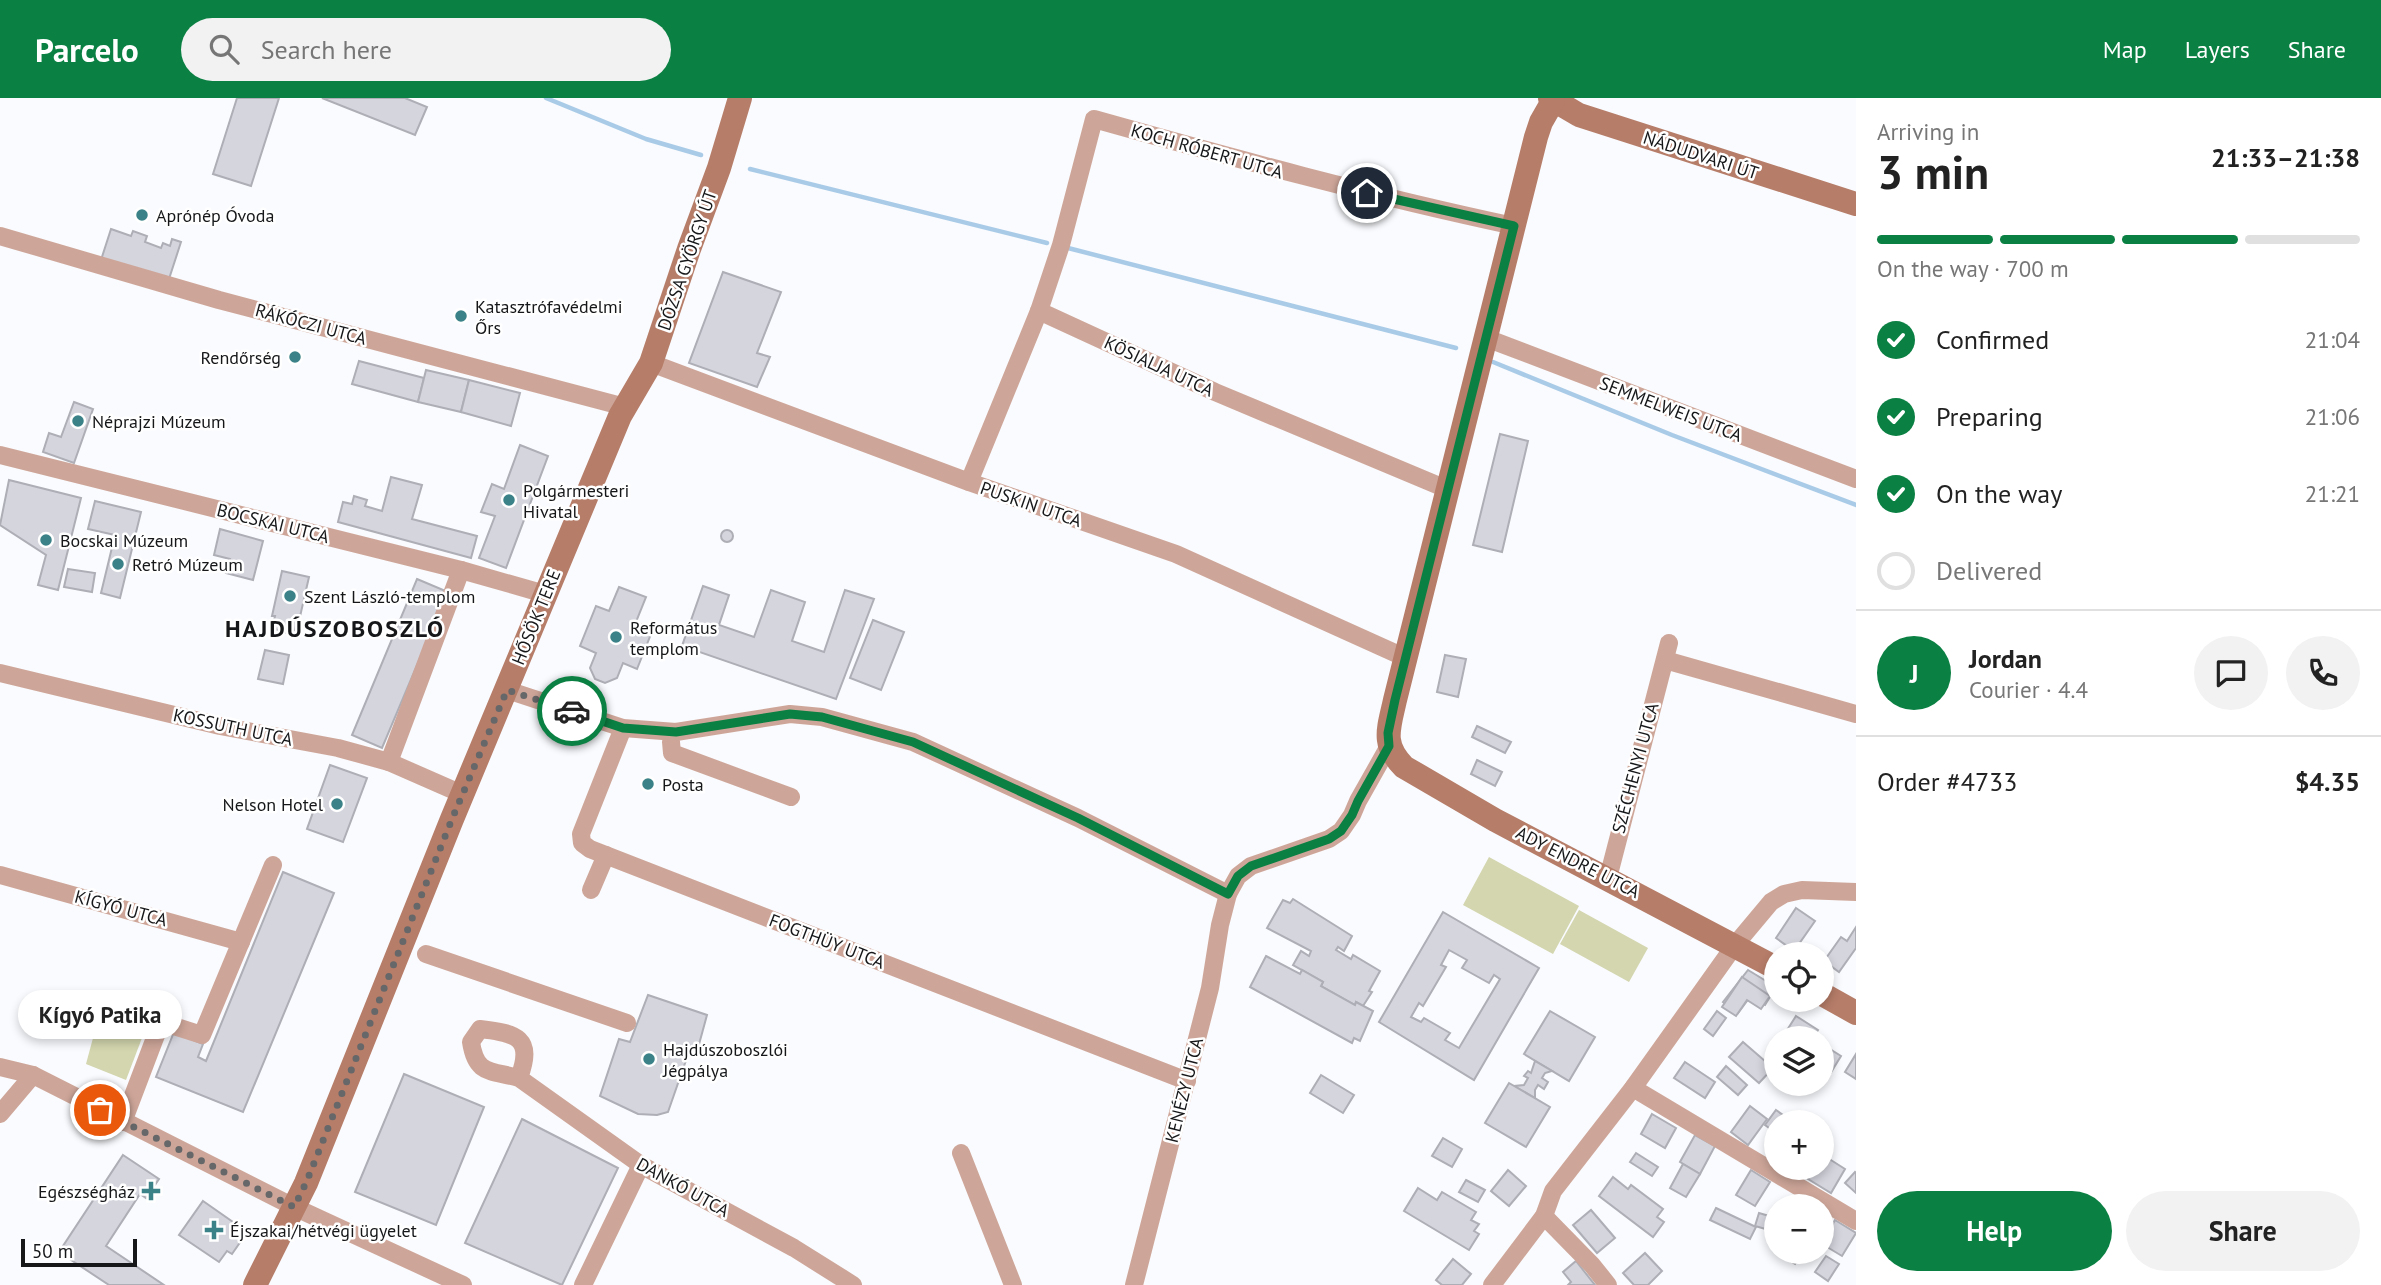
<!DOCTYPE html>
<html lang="en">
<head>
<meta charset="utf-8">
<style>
  body { margin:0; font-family:"PT Sans",sans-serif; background:#f2f2f2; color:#222; height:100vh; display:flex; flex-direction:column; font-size:26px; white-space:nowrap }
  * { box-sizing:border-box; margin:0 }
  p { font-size:23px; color:#767676 }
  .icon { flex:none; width:38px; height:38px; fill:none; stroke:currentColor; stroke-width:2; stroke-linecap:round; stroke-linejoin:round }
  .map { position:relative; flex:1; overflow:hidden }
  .details { display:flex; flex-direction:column; background:#fff; width:525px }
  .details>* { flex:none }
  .tools { position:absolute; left:1764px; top:844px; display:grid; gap:14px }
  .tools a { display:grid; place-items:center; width:70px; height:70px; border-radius:50%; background:#fff; box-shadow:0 4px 10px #0003; font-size:35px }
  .scale { position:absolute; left:21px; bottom:18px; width:116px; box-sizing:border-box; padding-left:7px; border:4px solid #161719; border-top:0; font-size:19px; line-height:24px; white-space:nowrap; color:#161719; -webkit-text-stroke:5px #fff; paint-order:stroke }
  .pin { position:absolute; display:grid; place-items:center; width:60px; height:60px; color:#fff; margin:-30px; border:4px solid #fff; border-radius:50%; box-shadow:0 2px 7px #0007 }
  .courier { position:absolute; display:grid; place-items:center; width:70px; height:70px; margin:-35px; border:5px solid #0b8043; border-radius:50%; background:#fff; color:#222; box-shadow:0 2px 9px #0007 }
  .bubble { position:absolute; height:49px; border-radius:24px; background:#fff; box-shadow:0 4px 10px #0003; font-size:23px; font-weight:700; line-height:49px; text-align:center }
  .head em { font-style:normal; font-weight:700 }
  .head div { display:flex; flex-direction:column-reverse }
  .head { display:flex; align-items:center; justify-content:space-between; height:119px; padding:0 21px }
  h1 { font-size:46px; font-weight:700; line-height:52px }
  .bar { display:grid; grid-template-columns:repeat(4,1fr); gap:10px 7px; align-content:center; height:84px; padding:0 21px }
  .bar i { height:9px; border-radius:5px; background:#e0e0e0 }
  .bar .selected { background:#0b8043 }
  .bar p { grid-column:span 4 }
  .line { display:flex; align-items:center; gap:18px; padding:0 21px; border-top:2px solid #e0e0e0 }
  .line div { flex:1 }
  .round { display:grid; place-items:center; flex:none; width:74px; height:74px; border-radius:37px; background:#f2f2f2 }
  ol { padding:0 21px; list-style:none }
  li { display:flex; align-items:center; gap:21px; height:77px }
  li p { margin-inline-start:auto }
  li .icon { padding:7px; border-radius:50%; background:#0b8043; color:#fff; stroke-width:4 }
  li:last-child { color:#767676 }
  li i { width:38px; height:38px; border:4px solid #e0e0e0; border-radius:50% }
  .button { display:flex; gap:14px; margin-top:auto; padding:14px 21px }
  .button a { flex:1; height:80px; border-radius:42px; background:#0b8043; color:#fff; font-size:28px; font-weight:700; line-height:80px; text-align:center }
  .button a+a { background:#f2f2f2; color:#222 }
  header { display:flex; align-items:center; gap:42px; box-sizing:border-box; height:98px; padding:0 35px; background:#0b8043; color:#fff }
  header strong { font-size:33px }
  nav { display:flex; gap:38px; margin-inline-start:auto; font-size:24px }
  .search { width:490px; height:63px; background:#f2f2f2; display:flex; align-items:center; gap:18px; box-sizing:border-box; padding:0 24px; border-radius:38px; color:#767676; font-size:26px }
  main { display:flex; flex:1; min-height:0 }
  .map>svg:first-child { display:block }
  .green { fill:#d3d6ae }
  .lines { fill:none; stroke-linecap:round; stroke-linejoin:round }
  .stream { stroke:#a9cbe7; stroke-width:4.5 }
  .building { fill:#d4d5dd; stroke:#adaeb6; stroke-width:2; fill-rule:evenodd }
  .street { stroke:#cea699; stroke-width:18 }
  .secondary { stroke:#b67d69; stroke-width:24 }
  .done { stroke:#666769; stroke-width:7; stroke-dasharray:0 12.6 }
  .route { stroke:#0b8043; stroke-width:9 }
  .poi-dot { fill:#3a8287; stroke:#fff; stroke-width:2.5 }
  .labels { text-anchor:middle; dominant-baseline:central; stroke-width:5; stroke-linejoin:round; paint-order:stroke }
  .street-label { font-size:18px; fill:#161719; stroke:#fff }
  .poi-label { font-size:18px; fill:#161719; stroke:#fff; text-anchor:start }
  .district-label { font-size:24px; font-weight:bold; letter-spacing:2px; fill:#161719; stroke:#fff }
</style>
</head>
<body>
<header>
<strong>Parcelo</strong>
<div class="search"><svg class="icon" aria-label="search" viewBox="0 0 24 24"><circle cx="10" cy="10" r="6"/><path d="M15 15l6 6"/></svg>Search here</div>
<nav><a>Map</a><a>Layers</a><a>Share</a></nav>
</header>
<main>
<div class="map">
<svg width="1856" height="1187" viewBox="0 0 1856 1187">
  <rect width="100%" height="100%" fill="#fafbfe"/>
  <g class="green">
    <path d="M1489,759l90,49 -26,48 -90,-49z"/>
    <path d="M1579,812l69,38 -19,34 -69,-38z"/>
    <path d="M100,914l45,18 -19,50 -40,-16z"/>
  </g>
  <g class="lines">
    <g class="stream">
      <path d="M546,0l100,41 55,16"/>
      <path d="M750,71l297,74"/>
      <path d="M1068,150l388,100"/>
      <path d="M1493,264l179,73 184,70"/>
    </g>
  </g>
  <g class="building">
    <path d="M237,0h42l-28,88 -38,-12z"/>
    <path d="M322,0h83l22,9 -12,28z"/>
    <path d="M111,131l20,7 2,-5 14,5 -2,6 16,6 2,-5 7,3 2,-7 9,3 -13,40 -67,-22z"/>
    <path d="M723,174l58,20 -24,61 13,4 -13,30 -68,-24z"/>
    <path d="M359,263l65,17 -6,24 -66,-18z"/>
    <path d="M426,272l43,10 -8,32 -43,-10z"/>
    <path d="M469,282l51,13 -9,33 -50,-14z"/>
    <path d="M74,304l19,7 -19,54 -31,-11 6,-19 12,4z"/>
    <path d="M1500,336l28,7 -26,111 -29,-7z"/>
    <path d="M520,347l28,11 -42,112 -27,-10 16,-42 -14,-4 11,-28 12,5z"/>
    <path d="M391,379l31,8 -10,34 65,17 -6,22 -133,-36 5,-20 9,2 2,-8 13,4 -2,6 17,5z"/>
    <path d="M9,382l72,18 -23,92 -20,-5 8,-30 -46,-30z"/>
    <path d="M95,403l46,11 -21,86 -19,-5 14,-58 -27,-6z"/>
    <path d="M220,431l43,12 -10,39 -27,-7 4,-14 -16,-4z"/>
    <circle cx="727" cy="438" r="6"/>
    <path d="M68,471l27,4 -3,19 -28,-5z"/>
    <path d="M282,473l27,6 -10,44h-2l-2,9 -8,3 -10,-3 -4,-5 2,-9h-3z"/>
    <path d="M417,481l31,13 -66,156 -30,-13z"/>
    <path d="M703,488l26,9 -10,30 35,12 17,-47 34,12 -13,39 32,11 21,-62 29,9 -38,100 -154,-53z"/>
    <path d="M619,489l27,10 -10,25 17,7 -16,40 -14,-6 -6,15 -12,5 -10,-4 -5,-11 6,-15 -16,-7 16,-40 13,5z"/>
    <path d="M873,522l31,12 -23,58 -31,-12z"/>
    <path d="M265,552l24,5 -6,29 -25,-5z"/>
    <path d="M1445,557l21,4 -8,38 -21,-5z"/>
    <path d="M1477,628l34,16 -6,11 -33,-16z"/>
    <path d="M1477,662l25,12 -7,14 -24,-12z"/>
    <path d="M330,667l37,13 -24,64 -36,-13z"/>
    <path d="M283,774l51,21 -91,219 -87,-35 18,-45 29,12 -5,13 8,4z"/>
    <path d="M1293,801l59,37 -8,15 -6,-4 -2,3 15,9 2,-4 27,16 -11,20 3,1 -9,14 -7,-4 -1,3 -34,-19 2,-4 -30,-17 8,-14 8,5 2,-5 -44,-23 16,-28 7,3z"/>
    <path d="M1796,810l19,13 -21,30 -18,-13z"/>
    <path d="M1443,814l96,56 -65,112 -95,-58zM1449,852l18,10 -5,8 27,15 5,-8 6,4 -41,69 -14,-8 5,-7 -26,-15 -3,4 -10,-5 8,-14 4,3 23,-39 -5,-2z"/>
    <path d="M1856,829v21l-17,24 -15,-11 17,-24 6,4z"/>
    <path d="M1266,858l34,18 2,-4 21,12 -2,4 34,19 1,-3 17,9 -13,30 -6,-3 -2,5 -102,-56z"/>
    <path d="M1748,872l28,17 -11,18 -15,-8 -12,16 -15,-11z"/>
    <path d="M1742,879l28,19 -9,13 -14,-9 -11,16 -14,-9z"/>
    <path d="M648,897l59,20 -9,33 -7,-2 -23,66 -11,3 -19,-1 -38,-18 19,-57 11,3z"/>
    <path d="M1550,913l45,26 -26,44 -45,-27z"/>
    <path d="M1717,913l9,7 -13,18 -9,-7z"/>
    <path d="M1796,918l22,14 -5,8h-31z"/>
    <path d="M1743,944l30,26 -14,15 -30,-26z"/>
    <path d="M1822,946l19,12 -14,23 -5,-3z"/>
    <path d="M1856,956v25l-11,-7z"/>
    <path d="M1535,963l17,10 -7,2 -3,5 6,4 -4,7 -6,-4 -3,5v8l-21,-12 10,-1 4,-7 -4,-2 4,-5 3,2z"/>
    <path d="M1685,964l30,20 -10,16 -31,-20z"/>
    <path d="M1726,968l21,19 -9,10 -21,-18z"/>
    <path d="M404,976l80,33 -48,118 -81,-33z"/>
    <path d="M1321,977l33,20 -11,18 -33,-20z"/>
    <path d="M1509,985l41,24 -24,40 -41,-24z"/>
    <path d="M1750,1008l17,13 -19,26 -17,-13z"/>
    <path d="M1776,1012l17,12h-17v11l-11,-8z"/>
    <path d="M1652,1016l24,14 -11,20 -24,-14z"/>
    <path d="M522,1021l96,49 -56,117 -97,-42z"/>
    <path d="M1695,1037l20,11 -15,28 -20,-12z"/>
    <path d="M1443,1040l19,11 -10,18 -20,-11z"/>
    <path d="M1636,1055l22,14 -6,9 -22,-14z"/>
    <path d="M123,1057l36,24 -13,19 -6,-4 -34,52 58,39h-55l-50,-33z"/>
    <path d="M1823,1057l22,14 -14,24 -23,-14 8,-12h6z"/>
    <path d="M1683,1066l17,10 -14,23 -16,-9z"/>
    <path d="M1508,1072l18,16 -17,20 -18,-15z"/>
    <path d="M1751,1072l19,12 -15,24 -19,-11z"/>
    <path d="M1855,1074l1,1v20l-11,-10z"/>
    <path d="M1613,1079l15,12 3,-4 32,24 -6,8 7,5 -11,15 -54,-41z"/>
    <path d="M1466,1082l19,10 -7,12 -19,-10z"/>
    <path d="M1418,1090l19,12 5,-8 34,20 -5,8 8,4 -5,7 5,3 -10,16 -65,-39z"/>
    <path d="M203,1103l40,28 -6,9 4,3 -9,13 -5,-3 -8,11 -40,-27z"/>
    <path d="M1716,1110l40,19 -6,12 -40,-19z"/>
    <path d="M1591,1112l24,28 -18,15 -24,-28z"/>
    <path d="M1759,1115l17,5v14l-21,-6z"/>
    <path d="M1835,1122l21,13 -14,23 -20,-12z"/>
    <path d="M1789,1153h14l-8,13 -10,-6z"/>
    <path d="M1645,1155l17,18 -14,14h-14l-11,-12z"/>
    <path d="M1826,1158l13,8 -11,17 -13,-9z"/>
    <path d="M1453,1161l18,15 -9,11h-20l-6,-5z"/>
    <path d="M1576,1163l19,24h-27l3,-3 -8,-10z"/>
  </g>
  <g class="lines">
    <g class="street">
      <path d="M0,138l219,64 406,107"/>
      <path d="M1039,213l176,81 234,98"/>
      <path d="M1486,240l370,141"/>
      <path d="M651,265l318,119 207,72 230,104"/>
      <path d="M0,357l461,115 84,24"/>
      <path d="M969,384l70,-171 22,-66 33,-126c139,39 279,77 420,107"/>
      <path d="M1665,562l191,54"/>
      <path d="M0,575l220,53 118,22 51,14 73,32"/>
      <path d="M507,592l116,38 53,4 114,-18 32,3 91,25 165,76 150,76"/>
      <path d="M623,630l-42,106 1,9 8,6 597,232"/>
      <path d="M671,644l1,11 119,44"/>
      <path d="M389,664l72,-192"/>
      <path d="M0,777l241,67"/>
      <path d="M1608,780l61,-235"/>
      <path d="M591,792l15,-35"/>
      <path d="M426,856l201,69"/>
      <path d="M0,969l33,8 261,132 169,78"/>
      <path d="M519,980c-29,-8 -43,-3 -48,-36l9,-13c37,4 54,9 39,49l122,87 153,83 59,37"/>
      <path d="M1633,990l223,133"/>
      <path d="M0,1016l33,-39"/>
      <path d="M123,1024l38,-100 41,13 71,-170"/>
      <path d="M961,1055l52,132"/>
      <path d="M1544,1118l48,49 16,20"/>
      <path d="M583,1187l58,-120"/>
      <path d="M1134,1187l76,-297 10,-63 8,-31 10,-18 13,-10 78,-27 12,-8 11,-16 6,-14 31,-55"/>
      <path d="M1492,1187l52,-69 9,-25 80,-103 102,-143 36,-43 13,-8 18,-4 54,2"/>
    </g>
    <g class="secondary">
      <path d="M1550,0l29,17 277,89"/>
      <path d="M1553,3l-12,21 -5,15 -141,563c-6,28 -14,44 9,67l91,53 281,148"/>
      <path d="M1822,896l34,19"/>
      <path d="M255,1187l51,-102 146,-364 168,-403 31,-53 38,-114 30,-81 21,-70"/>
    </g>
  </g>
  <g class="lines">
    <path class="done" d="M100,1012l194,97 12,-24 146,-364 55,-129 65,21"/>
    <path class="route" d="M572,613l51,17 53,4 114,-18 32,3 91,25 165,76 150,76 10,-18 13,-10 78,-27 12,-8 11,-16 6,-14 31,-55 -1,-13 7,-33 119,-474 -147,-33"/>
  </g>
  <g class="poi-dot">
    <circle cx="142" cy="117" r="7"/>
    <circle cx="461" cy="218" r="7"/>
    <circle cx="295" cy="259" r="7"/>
    <circle cx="78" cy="323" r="7"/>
    <circle cx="509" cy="402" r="7"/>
    <circle cx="46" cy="442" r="7"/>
    <circle cx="118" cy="466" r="7"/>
    <circle cx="290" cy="498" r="7"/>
    <circle cx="616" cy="539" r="7"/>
    <circle cx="648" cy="686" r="7"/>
    <circle cx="337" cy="706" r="7"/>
    <circle cx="649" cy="961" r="7"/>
    <path d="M147.5 1082.5h7v7h7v7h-7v7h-7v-7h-7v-7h7z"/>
    <path d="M210.5 1121.5h7v7h7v7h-7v7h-7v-7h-7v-7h7z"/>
  </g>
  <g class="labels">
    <g class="street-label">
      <text transform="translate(1207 53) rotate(16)">KOCH RÓBERT UTCA</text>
      <text transform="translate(1701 57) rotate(18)">NÁDUDVARI ÚT</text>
      <text transform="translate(687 162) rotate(-71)">DÓZSA GYÖRGY ÚT</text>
      <text transform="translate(311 226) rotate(15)">RÁKÓCZI UTCA</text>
      <text transform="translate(1159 268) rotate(25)">KÖSIALJA UTCA</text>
      <text transform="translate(1671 311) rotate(21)">SEMMELWEIS UTCA</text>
      <text transform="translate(1031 406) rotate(19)">PUSKIN UTCA</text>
      <text transform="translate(273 425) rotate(14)">BOCSKAI UTCA</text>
      <text transform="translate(536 519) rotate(-68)">HŐSÖK TERE</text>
      <text transform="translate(233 629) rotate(12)">KOSSUTH UTCA</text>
      <text transform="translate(1635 670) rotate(-75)">SZÉCHENYI UTCA</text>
      <text transform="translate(1578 764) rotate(27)">ADY ENDRE UTCA</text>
      <text transform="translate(121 810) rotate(15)">KÍGYÓ UTCA</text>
      <text transform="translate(827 843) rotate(21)">FOGTHÜY UTCA</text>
      <text transform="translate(1184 992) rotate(-76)">KENÉZY UTCA</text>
      <text transform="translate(683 1089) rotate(29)">DANKÓ UTCA</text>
    </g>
    <g class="poi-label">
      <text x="156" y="117">Aprónép Óvoda</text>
      <text x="475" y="208">Katasztrófavédelmi<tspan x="475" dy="21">Őrs</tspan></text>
      <text x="281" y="259" text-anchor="end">Rendőrség</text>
      <text x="92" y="323">Néprajzi Múzeum</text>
      <text x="523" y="392">Polgármesteri<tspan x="523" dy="21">Hivatal</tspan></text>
      <text x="60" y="442">Bocskai Múzeum</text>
      <text x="132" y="466">Retró Múzeum</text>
      <text x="304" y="498">Szent László-templom</text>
      <text x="630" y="529">Református<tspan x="630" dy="21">templom</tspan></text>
      <text x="662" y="686">Posta</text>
      <text x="323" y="706" text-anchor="end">Nelson Hotel</text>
      <text x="663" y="951">Hajdúszoboszlói<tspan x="663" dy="21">Jégpálya</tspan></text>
      <text x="135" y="1093" text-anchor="end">Egészségház</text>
      <text x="230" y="1132">Éjszakai/hétvégi ügyelet</text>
    </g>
    <g class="district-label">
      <text x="335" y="530">HAJDÚSZOBOSZLÓ</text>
    </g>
  </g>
</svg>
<div class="tools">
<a><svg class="icon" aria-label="locate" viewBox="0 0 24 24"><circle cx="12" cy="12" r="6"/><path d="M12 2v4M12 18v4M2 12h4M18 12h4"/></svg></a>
<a><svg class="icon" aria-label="layers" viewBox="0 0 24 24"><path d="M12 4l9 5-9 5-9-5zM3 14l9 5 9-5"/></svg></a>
<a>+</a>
<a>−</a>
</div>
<div class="scale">50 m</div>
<div class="pin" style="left:100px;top:1012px;background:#ea580c"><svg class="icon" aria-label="bag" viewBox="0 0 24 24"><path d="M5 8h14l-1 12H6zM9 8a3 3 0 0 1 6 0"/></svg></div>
<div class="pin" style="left:1367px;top:95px;background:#1f2937"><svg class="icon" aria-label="home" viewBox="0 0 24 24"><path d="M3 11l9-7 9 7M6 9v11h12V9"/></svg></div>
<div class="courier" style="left:572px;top:613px"><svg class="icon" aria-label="car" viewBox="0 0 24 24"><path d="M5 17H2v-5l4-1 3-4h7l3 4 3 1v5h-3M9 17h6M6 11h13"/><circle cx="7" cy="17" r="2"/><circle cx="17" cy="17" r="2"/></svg></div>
<div class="bubble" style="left:18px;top:892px;width:164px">Kígyó Patika</div>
</div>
<section class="details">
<div class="head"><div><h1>3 min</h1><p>Arriving in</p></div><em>21:33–21:38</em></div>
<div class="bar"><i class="selected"></i><i class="selected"></i><i class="selected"></i><i></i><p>On the way · 700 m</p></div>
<ol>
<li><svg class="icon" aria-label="check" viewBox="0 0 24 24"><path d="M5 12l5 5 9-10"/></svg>Confirmed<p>21:04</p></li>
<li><svg class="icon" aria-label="check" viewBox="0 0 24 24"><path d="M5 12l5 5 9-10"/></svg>Preparing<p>21:06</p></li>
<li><svg class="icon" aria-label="check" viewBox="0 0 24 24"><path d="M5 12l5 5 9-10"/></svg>On the way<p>21:21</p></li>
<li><i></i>Delivered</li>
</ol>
<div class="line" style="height:126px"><b class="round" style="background:#0b8043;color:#fff">J</b><div><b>Jordan</b><p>Courier · 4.4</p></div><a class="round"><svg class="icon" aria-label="chat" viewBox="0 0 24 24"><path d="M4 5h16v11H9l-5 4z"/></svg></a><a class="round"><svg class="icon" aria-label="phone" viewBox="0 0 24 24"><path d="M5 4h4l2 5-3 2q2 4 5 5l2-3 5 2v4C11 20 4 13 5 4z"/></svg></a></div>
<div class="line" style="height:91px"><div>Order #4733</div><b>$4.35</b></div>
<div class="button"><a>Help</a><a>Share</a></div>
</section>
</main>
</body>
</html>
